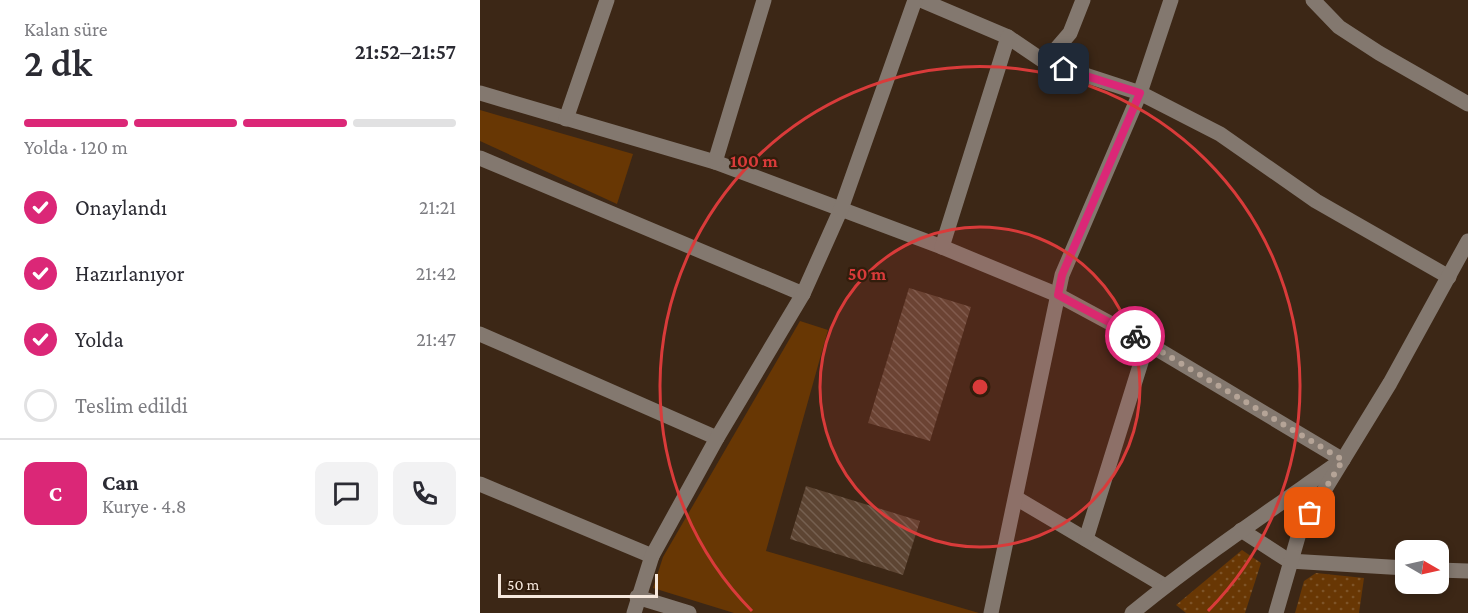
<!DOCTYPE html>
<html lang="tr">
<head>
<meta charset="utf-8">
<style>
  body { margin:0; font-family:"Crimson Pro",serif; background:#f2f2f3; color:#2b2b33; height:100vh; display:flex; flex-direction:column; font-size:22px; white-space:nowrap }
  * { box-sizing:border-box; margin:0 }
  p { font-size:20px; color:#7c7c81 }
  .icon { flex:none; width:33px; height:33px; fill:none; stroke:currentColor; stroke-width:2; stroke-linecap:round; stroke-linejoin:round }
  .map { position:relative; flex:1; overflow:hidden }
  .side { display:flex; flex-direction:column; background:#fff; width:480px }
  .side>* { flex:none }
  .needle { width:39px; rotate:99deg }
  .fabs { position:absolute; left:915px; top:540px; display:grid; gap:12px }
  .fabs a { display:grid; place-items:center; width:54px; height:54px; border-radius:12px; background:#fff; box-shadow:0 3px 9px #0003; font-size:30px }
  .scale { position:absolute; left:18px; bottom:15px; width:160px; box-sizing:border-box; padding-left:6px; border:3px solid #f6e8dd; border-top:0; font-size:16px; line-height:21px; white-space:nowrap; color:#f6e8dd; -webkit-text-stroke:4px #321d0c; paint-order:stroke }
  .pin { position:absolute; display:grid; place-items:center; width:51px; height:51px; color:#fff; margin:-26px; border-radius:12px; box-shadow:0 3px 9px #0006 }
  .courier { position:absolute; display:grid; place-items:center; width:60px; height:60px; margin:-30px; border:4px solid #db2777; border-radius:50%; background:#fff; color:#222; box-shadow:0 2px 8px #0007 }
  .head em { font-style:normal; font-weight:600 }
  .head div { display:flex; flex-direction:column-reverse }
  .head { display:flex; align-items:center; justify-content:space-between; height:102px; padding:0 24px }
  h1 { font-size:39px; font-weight:600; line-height:45px }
  .bar { display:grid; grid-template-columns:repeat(4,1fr); gap:9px 6px; align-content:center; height:72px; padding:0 24px }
  .bar i { height:8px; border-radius:4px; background:#e1e1e2 }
  .bar .current { background:#db2777 }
  .bar p { grid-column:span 4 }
  .line { display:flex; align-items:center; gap:15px; padding:0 24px; border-top:2px solid #e1e1e2 }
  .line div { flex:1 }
  .round { display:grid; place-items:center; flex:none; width:63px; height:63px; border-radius:12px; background:#f2f2f3 }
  ol { padding:0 24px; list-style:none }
  li { display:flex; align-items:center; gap:18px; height:66px }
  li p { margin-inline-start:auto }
  li .icon { padding:6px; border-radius:50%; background:#db2777; color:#fff; stroke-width:4 }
  li:last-child { color:#7c7c81 }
  li i { width:33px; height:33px; border:3px solid #e1e1e2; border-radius:50% }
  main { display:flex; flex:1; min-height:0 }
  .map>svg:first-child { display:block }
  .grass { fill:url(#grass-dots) }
  .green { fill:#683704 }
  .building { fill:url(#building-back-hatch) }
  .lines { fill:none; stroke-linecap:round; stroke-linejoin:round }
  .minor { stroke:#83786f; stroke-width:15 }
  .done { stroke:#b5a497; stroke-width:6; stroke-dasharray:0 10.8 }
  .route { stroke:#db2777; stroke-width:8 }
  .ring { fill:none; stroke:#d93b3a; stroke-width:3 }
  .centre { fill:#d93b3a; stroke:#321d0c; stroke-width:3 }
  .ring-label { font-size:18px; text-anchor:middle; font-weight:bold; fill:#d93b3a; stroke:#321d0c; stroke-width:4.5; stroke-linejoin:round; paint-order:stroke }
</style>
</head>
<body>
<main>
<section class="side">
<div class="head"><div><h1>2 dk</h1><p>Kalan süre</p></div><em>21:52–21:57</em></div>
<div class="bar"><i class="current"></i><i class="current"></i><i class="current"></i><i></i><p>Yolda · 120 m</p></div>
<ol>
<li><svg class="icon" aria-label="check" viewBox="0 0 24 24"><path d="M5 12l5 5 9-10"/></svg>Onaylandı<p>21:21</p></li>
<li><svg class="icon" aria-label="check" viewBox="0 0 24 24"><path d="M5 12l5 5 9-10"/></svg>Hazırlanıyor<p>21:42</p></li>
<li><svg class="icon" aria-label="check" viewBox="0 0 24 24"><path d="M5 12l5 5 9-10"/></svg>Yolda<p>21:47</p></li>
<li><i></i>Teslim edildi</li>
</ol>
<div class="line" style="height:108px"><b class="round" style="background:#db2777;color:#fff">C</b><div><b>Can</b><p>Kurye · 4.8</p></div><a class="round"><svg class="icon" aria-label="chat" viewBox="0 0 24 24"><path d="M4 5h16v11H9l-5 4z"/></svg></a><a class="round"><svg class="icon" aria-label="phone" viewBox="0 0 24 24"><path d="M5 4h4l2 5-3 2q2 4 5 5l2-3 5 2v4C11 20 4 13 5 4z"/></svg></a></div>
</section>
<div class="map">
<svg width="988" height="613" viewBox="0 0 988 613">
  <defs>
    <pattern id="grass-dots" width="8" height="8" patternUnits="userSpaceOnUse" patternTransform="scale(1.5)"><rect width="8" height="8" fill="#683704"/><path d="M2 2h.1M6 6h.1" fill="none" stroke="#7e5428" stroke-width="1.8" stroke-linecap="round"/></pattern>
    <pattern id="building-back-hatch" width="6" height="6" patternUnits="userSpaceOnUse" patternTransform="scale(1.5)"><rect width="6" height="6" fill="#5d4533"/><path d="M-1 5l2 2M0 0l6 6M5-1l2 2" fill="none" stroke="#756050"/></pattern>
  </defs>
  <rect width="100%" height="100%" fill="#3c2716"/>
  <g class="grass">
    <path d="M762,550l19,13 -16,50h-59l-10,-8z"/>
    <path d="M836,573l48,5 -5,35h-64l9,-32z"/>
  </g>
  <g class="green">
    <path d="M0,110l153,44 -16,50 -137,-63z"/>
    <path d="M320,321l28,9 -62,221 213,62h-245l-81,-25 10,-31z"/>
  </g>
  <g class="building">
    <path d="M429,288l62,19 -41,134 -62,-18z"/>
    <path d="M326,486l114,35 -17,54 -113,-36z"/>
  </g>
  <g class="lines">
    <g class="minor">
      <path d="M441,0l87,37 37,25 95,31 80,41 96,67 133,76"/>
      <path d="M833,0l26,27 40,26 89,51"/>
      <path d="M565,62l25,-29 13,-33"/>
      <path d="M0,93l235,69 227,85 116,48 89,48 196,117"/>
      <path d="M86,119l41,-119"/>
      <path d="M0,158l323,136"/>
      <path d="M235,162l49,-162"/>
      <path d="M462,247l66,-210"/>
      <path d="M0,334l237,104"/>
      <path d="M0,484l172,72"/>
      <path d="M536,498l149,88"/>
      <path d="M761,530l48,31 117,7"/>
      <path d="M606,539l61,-196"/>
      <path d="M958,570l30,1"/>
      <path d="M157,597l52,16"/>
      <path d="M154,613l18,-57 65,-118 86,-144 38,-85 74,-209"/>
      <path d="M511,613l71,-338 78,-182 31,-93"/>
      <path d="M652,613c66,-54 136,-101 206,-150"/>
      <path d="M796,613l24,-83 90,-147 78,-142"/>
    </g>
  </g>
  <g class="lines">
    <path class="done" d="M655,336l208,124 -33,53"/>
    <path class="route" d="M584,69l76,24 -78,182 -4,20 77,41"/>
  </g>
  <circle cx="500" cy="387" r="160" fill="#d93b3a" fill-opacity=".12"/>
  <g class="ring">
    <circle cx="500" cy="387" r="160"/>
    <path d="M272 611A320 320 0 1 1 728 611"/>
  </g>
  <circle cx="500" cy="387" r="9" class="centre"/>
  <g class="ring-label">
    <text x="274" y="167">100 m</text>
    <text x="387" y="280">50 m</text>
  </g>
</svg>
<div class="fabs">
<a><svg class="needle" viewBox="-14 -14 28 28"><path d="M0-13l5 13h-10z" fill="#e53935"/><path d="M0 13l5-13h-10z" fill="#7c7c81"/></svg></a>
</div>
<div class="scale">50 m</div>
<div class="pin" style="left:830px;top:513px;background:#ea580c"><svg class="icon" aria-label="bag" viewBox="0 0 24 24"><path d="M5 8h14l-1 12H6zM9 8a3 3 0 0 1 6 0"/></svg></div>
<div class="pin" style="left:584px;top:69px;background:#1f2937"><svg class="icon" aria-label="home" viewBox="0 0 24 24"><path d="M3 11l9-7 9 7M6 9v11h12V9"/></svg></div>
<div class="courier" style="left:655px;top:336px"><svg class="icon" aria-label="bike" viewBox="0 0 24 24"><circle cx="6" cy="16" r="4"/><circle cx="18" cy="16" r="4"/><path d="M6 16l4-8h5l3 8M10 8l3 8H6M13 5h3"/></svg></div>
</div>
</main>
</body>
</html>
